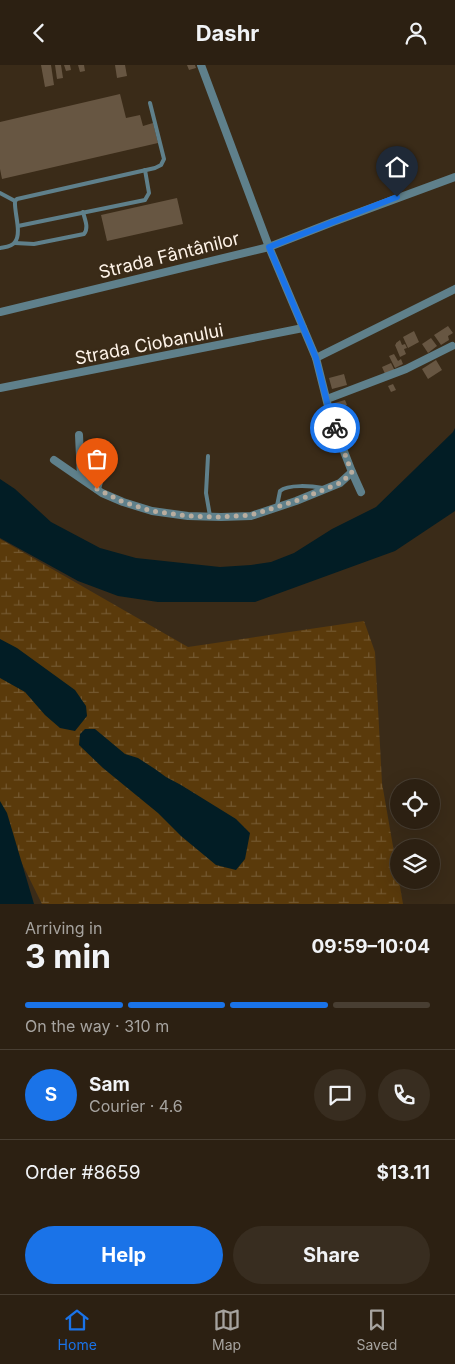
<!DOCTYPE html>
<html lang="en">
<head>
<meta charset="utf-8">
<style>
  body { margin:0; font-family:Inter,sans-serif; background:#382d20; color:#f1f3f6; height:100vh; display:flex; flex-direction:column; font-size:19px; white-space:nowrap }
  * { box-sizing:border-box; margin:0 }
  p { font-size:16px; color:#a6a39f }
  .icon { flex:none; width:28px; height:28px; fill:none; stroke:currentColor; stroke-width:2; stroke-linecap:round; stroke-linejoin:round }
  .map { position:relative; height:839px; overflow:hidden }
  .side { display:flex; flex-direction:column; background:#2c2012; flex:1 }
  .side>* { flex:none }
  .controls { position:absolute; left:390px; top:714px; display:grid; gap:10px }
  .controls a { display:grid; place-items:center; width:50px; height:50px; border-radius:50%; background:#2c2012; box-shadow:0 5px 20px #0002,0 0 0 1px #483e32; font-size:25px }
  .pin { position:absolute; display:grid; place-items:center; width:42px; height:42px; color:#fff; margin:-51px -21px; border-radius:50% 50% 50% 0; rotate:-45deg; box-shadow:0 0 5px #0007 }
  .pin .icon { rotate:45deg }
  .courier { position:absolute; display:grid; place-items:center; width:50px; height:50px; margin:-25px; border:4px solid #1a73e8; border-radius:50%; background:#fff; color:#222; box-shadow:0 1px 6px #0007 }
  .overview em { font-style:normal; font-weight:700 }
  .overview div { display:flex; flex-direction:column-reverse }
  .overview { display:flex; align-items:center; justify-content:space-between; height:85px; padding:0 25px }
  h1 { font-size:32px; font-weight:700; line-height:38px }
  .bar { display:grid; grid-template-columns:repeat(4,1fr); gap:8px 5px; align-content:center; height:60px; padding:0 25px }
  .bar i { height:6px; border-radius:4px; background:#483e32 }
  .bar .on { background:#1a73e8 }
  .bar p { grid-column:span 4 }
  .line { display:flex; align-items:center; gap:12px; padding:0 25px; border-top:1px solid #483e32 }
  .line div { flex:1 }
  .round { display:grid; place-items:center; flex:none; width:52px; height:52px; border-radius:26px; background:#382d20 }
  .cta { display:flex; gap:10px; margin-top:auto; padding:10px 25px }
  .cta a { flex:1; height:58px; border-radius:30px; background:#1a73e8; color:#fff; font-size:20px; font-weight:700; line-height:58px; text-align:center }
  .cta a+a { background:#382d20; color:#f1f3f6 }
  header { display:flex; justify-content:space-between; align-items:center; height:65px; padding:0 25px; background:#2c2012; font-size:22px; font-weight:700 }
  .tabs { display:flex; justify-content:space-around; align-items:center; height:70px; border-top:1px solid #483e32; background:#2c2012; font-size:14px; color:#a6a39f }
  .tabs a { display:grid; justify-items:center; gap:2px }
  .tabs .on { color:#1a73e8 }
  .map>svg:first-child { display:block }
  .wetland { fill:url(#wetland-marsh) }
  .water { fill:#021d25 }
  .building { fill:#675642 }
  .lines { fill:none; stroke-linecap:round; stroke-linejoin:round }
  .lane { stroke:#5f808b; stroke-width:4 }
  .street { stroke:#5f808b; stroke-width:8 }
  .done { stroke:#b9ad9f; stroke-width:5; stroke-dasharray:0 9 }
  .route { stroke:#1a73e8; stroke-width:6 }
  .labels { text-anchor:middle; dominant-baseline:central; stroke-width:4; stroke-linejoin:round; paint-order:stroke }
  .street-label { font-size:18px; fill:#fef3e8; stroke:#3a2b18 }
</style>
</head>
<body>
<header><svg class="icon" aria-label="back" viewBox="0 0 24 24"><path d="M15 5l-7 7 7 7"/></svg>Dashr<svg class="icon" aria-label="person" viewBox="0 0 24 24"><circle cx="12" cy="8" r="4"/><path d="M4 21q1-7 8-7t8 7"/></svg></header>
<div class="map">
<svg width="455" height="839" viewBox="0 0 455 839">
  <defs>
    <pattern id="wetland-marsh" width="20" height="14" patternUnits="userSpaceOnUse" patternTransform="scale(1.25)"><rect width="20" height="14" fill="#5a3a0b"/><path d="M1 5h8M5 5V1M11 12h8M15 12V8" fill="none" stroke="#73572f"/></pattern>
  </defs>
  <rect width="100%" height="100%" fill="#3a2b18"/>
  <path class="wetland" d="M0,474l188,108 176,-26 11,31 7,131 21,121h-361l-42,-85z"/>
  <g class="water">
    <path d="M455,363v83l-60,40 -140,51h-97l-40,-6 -40,-15 -78,-43v-59l15,10 36,33 49,26 36,10 84,9 31,-2 20,-3 23,-9 38,-24 44,-22 77,-75z"/>
    <path d="M0,574l17,9 58,42 11,16 1,10 -12,15 -15,-3 -15,-13 -20,-23 -25,-14z"/>
    <path d="M85,664h10l30,25 13,4 17,11 11,8 15,8 55,34 14,14 -5,26 -9,11 -20,-5 -35,-29 -23,-23 -55,-45 -24,-23 1,-11z"/>
    <path d="M0,736l7,12 27,91h-34z"/>
  </g>
  <g class="building">
    <path d="M41,0h10l3,20 -9,2z"/>
    <path d="M55,0h6l2,13 -6,1z"/>
    <path d="M64,0h6l1,5 -5,1z"/>
    <path d="M78,0h6l1,6 -5,1z"/>
    <path d="M115,0h10l2,11 -10,2z"/>
    <path d="M187,0h8l1,3 -7,2z"/>
    <path d="M120,29l6,24 14,-3 3,11 10,-3 5,20 -156,36 -2,-10v-47z"/>
    <path d="M177,133l6,26 -76,17 -6,-26z"/>
    <path d="M448,261l5,7 -5,3 1,4 -8,5 -7,-10z"/>
    <path d="M414,266l5,11 -11,6 -5,-11z"/>
    <path d="M431,273l6,8 -9,7 -6,-9z"/>
    <path d="M400,275l2,5 3,-1 2,4 -3,1 2,5 -6,3 -5,-12 1,-1v-1z"/>
    <path d="M394,289l4,7 3,-2 2,5 -8,4 -6,-12z"/>
    <path d="M436,295l6,10 -14,9 -6,-10z"/>
    <path d="M391,298l4,8 -9,5 -4,-9z"/>
    <path d="M344,309l3,11 -15,4 -3,-11z"/>
    <path d="M393,319l3,6 -5,2 -3,-6z"/>
    <path d="M345,335l2,5 -14,5 -2,-6z"/>
  </g>
  <g class="lines">
    <g class="lane">
      <path d="M0,128l15,8"/>
      <path d="M18,161l127,-26 4,-7 -4,-23"/>
      <path d="M15,178l19,1 50,-10c5,-6 1,-14 -1,-22"/>
      <path d="M0,183c5,-1 12,-1 15,-6 7,-9 -1,-30 0,-41l2,-2 138,-31 6,-3 3,-6 -14,-56"/>
      <path d="M208,391l-2,37 4,23"/>
      <path d="M277,441l3,-15c8,-7 32,-5 43,-3"/>
    </g>
    <g class="street">
      <path d="M201,0l68,182 47,111 15,60 21,54 9,20"/>
      <path d="M0,247l269,-65 64,-25 122,-45"/>
      <path d="M316,293l139,-69"/>
      <path d="M0,323l303,-60"/>
      <path d="M327,334l79,-30 46,-23"/>
      <path d="M79,370l2,42"/>
      <path d="M54,395l48,33 21,9 29,9 36,5 33,1 30,-1 45,-15 44,-18 12,-11"/>
      <path d="M97,424l10,-37"/>
    </g>
  </g>
  <g class="lines">
    <path class="done" d="M97,424l26,13 29,9 36,5 32,1 31,-2 45,-14 44,-18 12,-10 -17,-45"/>
    <path class="route" d="M335,363l-4,-10 -15,-60 -47,-111 128,-50"/>
  </g>
  <g class="labels">
    <g class="street-label">
      <text transform="translate(169 190) rotate(-14)">Strada Fântânilor</text>
      <text transform="translate(149 279) rotate(-11)">Strada Ciobanului</text>
    </g>
  </g>
</svg>
<div class="controls">
<a><svg class="icon" aria-label="locate" viewBox="0 0 24 24"><circle cx="12" cy="12" r="6"/><path d="M12 2v4M12 18v4M2 12h4M18 12h4"/></svg></a>
<a><svg class="icon" aria-label="layers" viewBox="0 0 24 24"><path d="M12 4l9 5-9 5-9-5zM3 14l9 5 9-5"/></svg></a>
</div>
<div class="pin" style="left:97px;top:424px;background:#ea580c"><svg class="icon" aria-label="bag" viewBox="0 0 24 24"><path d="M5 8h14l-1 12H6zM9 8a3 3 0 0 1 6 0"/></svg></div>
<div class="pin" style="left:397px;top:132px;background:#1f2937"><svg class="icon" aria-label="home" viewBox="0 0 24 24"><path d="M3 11l9-7 9 7M6 9v11h12V9"/></svg></div>
<div class="courier" style="left:335px;top:363px"><svg class="icon" aria-label="bike" viewBox="0 0 24 24"><circle cx="6" cy="16" r="4"/><circle cx="18" cy="16" r="4"/><path d="M6 16l4-8h5l3 8M10 8l3 8H6M13 5h3"/></svg></div>
</div>
<section class="side">
<div class="overview"><div><h1>3 min</h1><p>Arriving in</p></div><em>09:59–10:04</em></div>
<div class="bar"><i class="on"></i><i class="on"></i><i class="on"></i><i></i><p>On the way · 310 m</p></div>
<div class="line" style="height:90px"><b class="round" style="background:#1a73e8;color:#fff">S</b><div><b>Sam</b><p>Courier · 4.6</p></div><a class="round"><svg class="icon" aria-label="chat" viewBox="0 0 24 24"><path d="M4 5h16v11H9l-5 4z"/></svg></a><a class="round"><svg class="icon" aria-label="phone" viewBox="0 0 24 24"><path d="M5 4h4l2 5-3 2q2 4 5 5l2-3 5 2v4C11 20 4 13 5 4z"/></svg></a></div>
<div class="line" style="height:65px"><div>Order #8659</div><b>$13.11</b></div>
<div class="cta"><a>Help</a><a>Share</a></div>
</section>
<nav class="tabs">
<a class="on"><svg class="icon" aria-label="home" viewBox="0 0 24 24"><path d="M3 11l9-7 9 7M6 9v11h12V9"/></svg>Home</a>
<a><svg class="icon" aria-label="map" viewBox="0 0 24 24"><path d="M3 6l6-2 6 2 6-2v14l-6 2-6-2-6 2zM9 4v14M15 6v14"/></svg>Map</a>
<a><svg class="icon" aria-label="saved" viewBox="0 0 24 24"><path d="M7 4h10v16l-5-4-5 4z"/></svg>Saved</a>
</nav>
</body>
</html>
